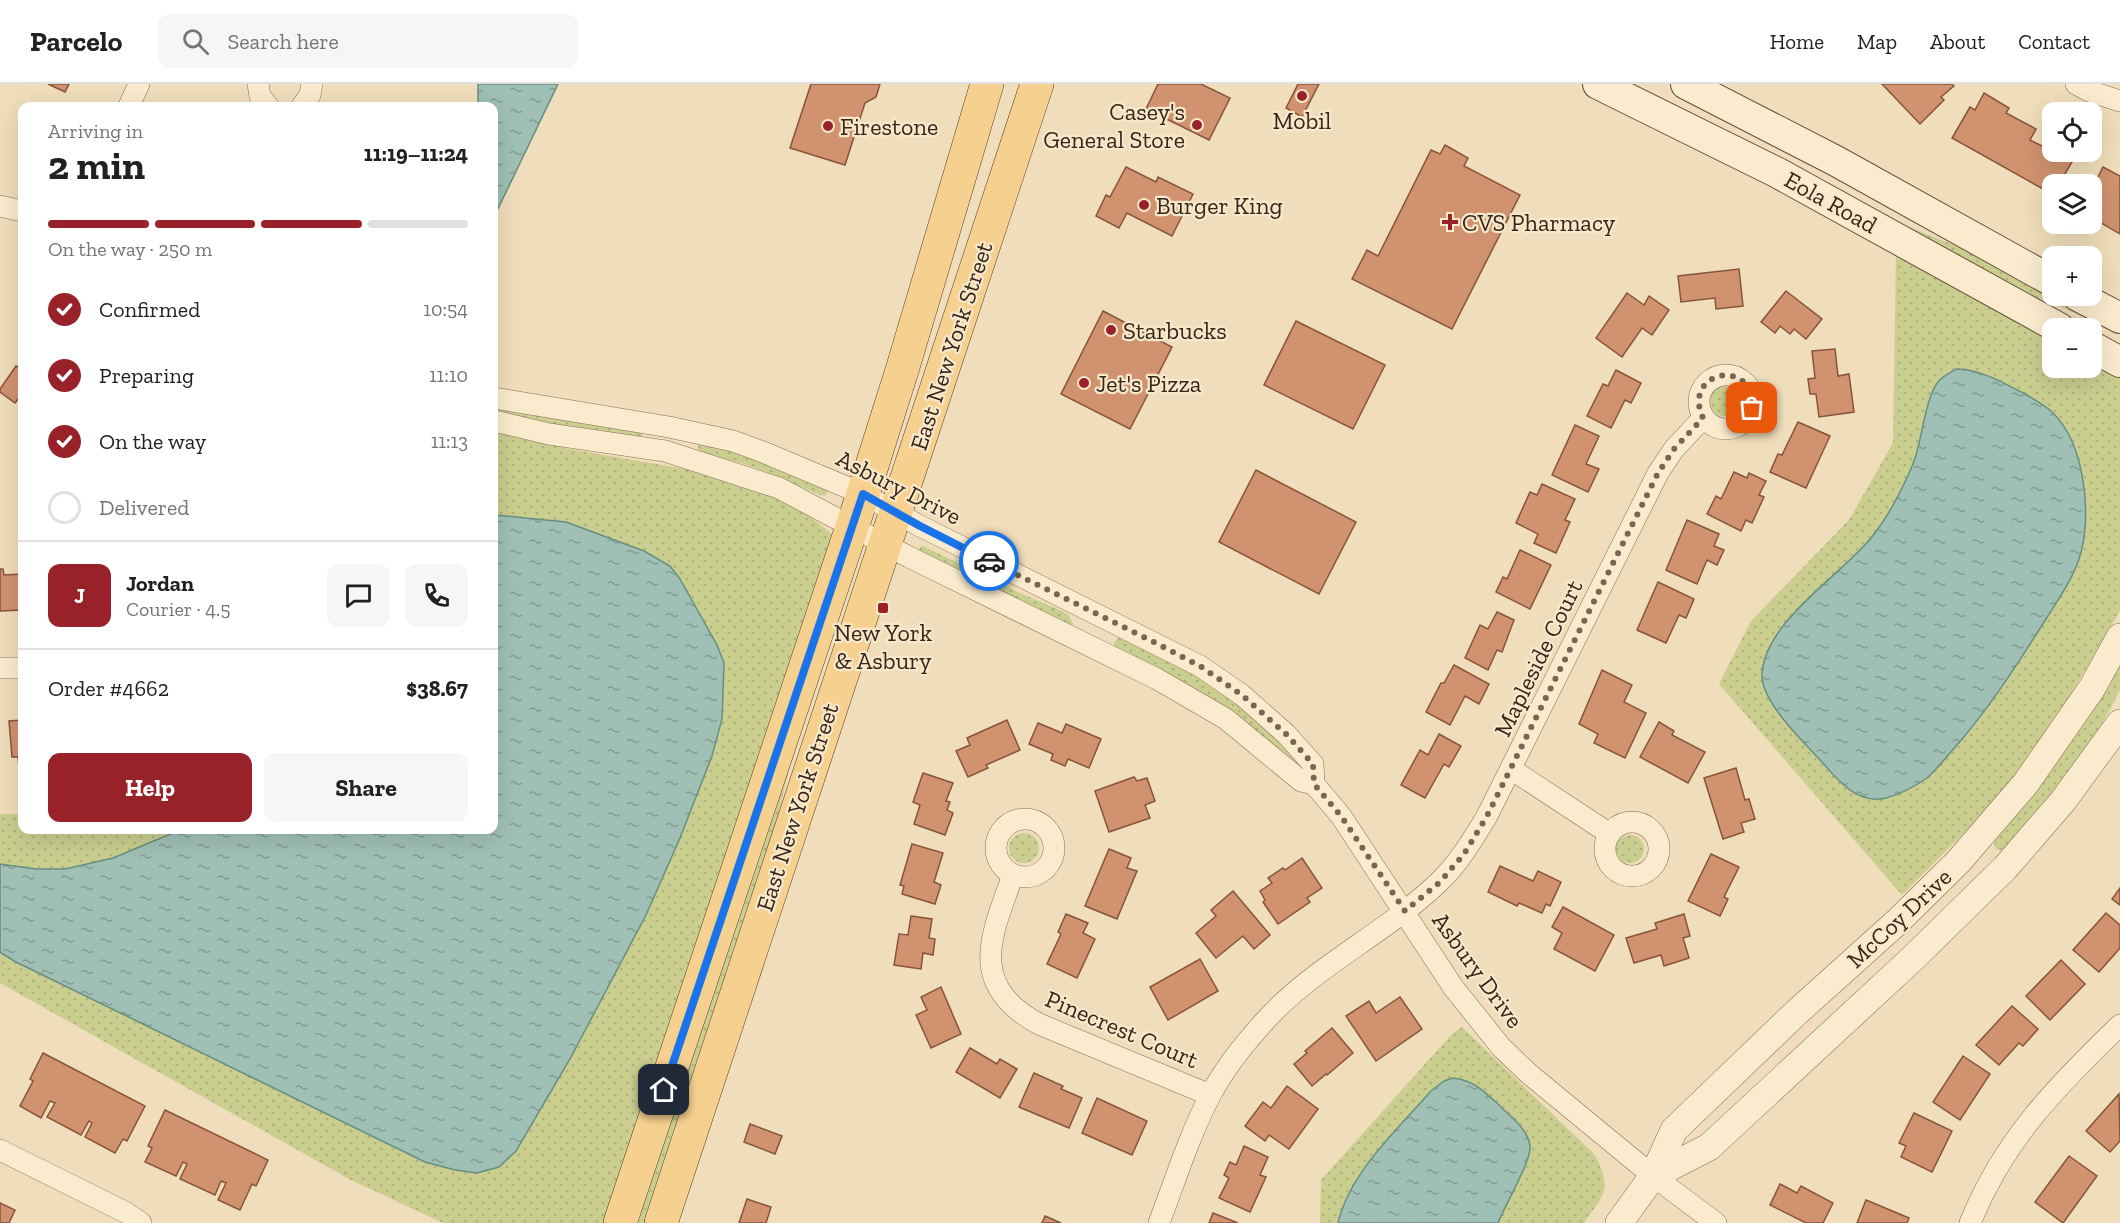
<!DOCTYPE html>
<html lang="en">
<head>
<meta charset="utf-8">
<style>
  body { margin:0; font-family:"Zilla Slab",serif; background:#f6f6f6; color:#202124; height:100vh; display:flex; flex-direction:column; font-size:22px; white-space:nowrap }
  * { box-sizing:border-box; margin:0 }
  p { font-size:20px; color:#757577 }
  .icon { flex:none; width:33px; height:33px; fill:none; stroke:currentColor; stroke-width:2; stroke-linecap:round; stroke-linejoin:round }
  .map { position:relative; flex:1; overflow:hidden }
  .drawer { position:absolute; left:18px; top:18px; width:480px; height:732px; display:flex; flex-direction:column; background:#fff; border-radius:12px; box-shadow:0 6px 24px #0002 }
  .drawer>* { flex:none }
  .fabs { position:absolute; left:2042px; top:18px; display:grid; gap:12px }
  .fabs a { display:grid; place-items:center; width:60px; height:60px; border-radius:12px; background:#fff; box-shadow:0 6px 24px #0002; font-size:30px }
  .pin { position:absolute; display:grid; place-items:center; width:51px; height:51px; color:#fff; margin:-26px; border-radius:12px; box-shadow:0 3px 9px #0006 }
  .courier { position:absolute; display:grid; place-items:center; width:60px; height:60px; margin:-30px; border:4px solid #1a73e8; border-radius:50%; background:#fff; color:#222; box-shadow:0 2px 8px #0007 }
  .headline em { font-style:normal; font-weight:700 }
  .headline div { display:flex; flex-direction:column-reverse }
  .headline { display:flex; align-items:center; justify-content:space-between; height:102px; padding:0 30px }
  h1 { font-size:39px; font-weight:700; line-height:45px }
  .bar { display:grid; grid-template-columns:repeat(4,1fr); gap:9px 6px; align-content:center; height:72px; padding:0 30px }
  .bar i { height:8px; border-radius:4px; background:#e0e0e0 }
  .bar .active { background:#99222a }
  .bar p { grid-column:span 4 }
  .line { display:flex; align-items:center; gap:15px; padding:0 30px; border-top:2px solid #e0e0e0 }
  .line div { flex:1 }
  .round { display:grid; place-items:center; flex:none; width:63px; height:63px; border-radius:12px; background:#f6f6f6 }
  ol { padding:0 30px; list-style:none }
  li { display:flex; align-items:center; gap:18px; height:66px }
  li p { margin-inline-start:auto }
  li .icon { padding:6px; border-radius:50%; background:#99222a; color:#fff; stroke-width:4 }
  li:last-child { color:#757577 }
  li i { width:33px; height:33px; border:3px solid #e0e0e0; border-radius:50% }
  .action { display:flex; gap:12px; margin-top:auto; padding:12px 30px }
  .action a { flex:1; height:69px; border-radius:12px; background:#99222a; color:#fff; font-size:24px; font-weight:700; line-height:69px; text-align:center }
  .action a+a { background:#f6f6f6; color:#202124 }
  header { display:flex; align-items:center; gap:36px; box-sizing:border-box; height:84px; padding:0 30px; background:#fff; border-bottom:2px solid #e0e0e0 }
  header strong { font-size:28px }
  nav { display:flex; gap:33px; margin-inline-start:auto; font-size:21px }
  .search { width:420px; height:54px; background:#f6f6f6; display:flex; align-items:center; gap:15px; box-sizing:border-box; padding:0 21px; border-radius:12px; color:#757577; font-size:22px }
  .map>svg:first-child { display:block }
  .grass { fill:url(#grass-dots) }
  .water { fill:url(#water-ripples); stroke:#678e82; stroke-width:1.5 }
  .building { fill:#d0926f; stroke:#885439; stroke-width:1.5 }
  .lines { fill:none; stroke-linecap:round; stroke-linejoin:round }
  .minor-casing { stroke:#876d54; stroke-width:22 }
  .tertiary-casing { stroke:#876d54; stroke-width:28 }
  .secondary-casing { stroke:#694e38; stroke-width:32 }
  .primary-casing { stroke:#543b29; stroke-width:34 }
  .minor { stroke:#faebce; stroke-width:21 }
  .tertiary { stroke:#faebce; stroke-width:27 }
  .secondary { stroke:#faebce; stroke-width:30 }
  .primary { stroke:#f6d08f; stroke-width:33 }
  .done { stroke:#776652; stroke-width:6; stroke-dasharray:0 10.8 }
  .route { stroke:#1a73e8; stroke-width:8 }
  .poi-dot { fill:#99222a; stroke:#f7e8cb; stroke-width:2 }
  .labels { text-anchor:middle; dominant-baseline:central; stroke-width:4.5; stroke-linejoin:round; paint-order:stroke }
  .poi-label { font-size:24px; fill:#36261a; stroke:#f7e8cb; text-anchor:start }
  .street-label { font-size:24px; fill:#36261a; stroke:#f7e8cb }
</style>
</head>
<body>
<header>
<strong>Parcelo</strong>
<div class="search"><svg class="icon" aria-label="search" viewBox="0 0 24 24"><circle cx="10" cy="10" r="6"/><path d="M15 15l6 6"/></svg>Search here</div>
<nav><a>Home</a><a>Map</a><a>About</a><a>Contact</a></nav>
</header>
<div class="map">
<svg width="2120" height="1139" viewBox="0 0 2120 1139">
  <defs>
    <pattern id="grass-dots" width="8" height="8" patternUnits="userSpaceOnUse" patternTransform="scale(1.5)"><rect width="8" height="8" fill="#cace8f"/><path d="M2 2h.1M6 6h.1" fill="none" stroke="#aeb17b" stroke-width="1.8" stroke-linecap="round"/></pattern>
    <pattern id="water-ripples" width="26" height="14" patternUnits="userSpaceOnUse" patternTransform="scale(1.5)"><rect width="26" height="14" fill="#a0c0b5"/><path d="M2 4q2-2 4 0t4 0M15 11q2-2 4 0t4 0" fill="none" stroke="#839c92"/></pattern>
  </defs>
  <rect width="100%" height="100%" fill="#f0ddbb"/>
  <g class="grass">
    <path d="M1904,141l73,29 99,53 -3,5 -51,-21 -120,-62z"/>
    <path d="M1896,169l156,84v31h39v-10l29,16v237l-59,100 -37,52 -34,44 -88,88 -183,-211 32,-63 98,-101 44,-77z"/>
    <circle cx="1724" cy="317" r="15"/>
    <path d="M494,321l148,26 -1,8 -147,-24z"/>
    <path d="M494,346l75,19 128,22 98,33 38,31 -227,688h-163l-92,-43 -351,-197v-169h22v16h472z"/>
    <path d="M700,358l44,10 85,37 -4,7 -5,-1c-27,-12 -54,-25 -83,-33 -13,-4 -28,-4 -39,-13v-4z"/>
    <path d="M923,462l97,47 42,18 6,3 5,10 -4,4 -151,-76 2,-5z"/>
    <path d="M1120,553l47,20 85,56 59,62 -196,-126 -1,-7z"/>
    <path d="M2120,575v30l-9,19 -28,48 -75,88 -6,6h-4l-4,-4 1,-6 54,-68z"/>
    <path d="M794,666l-27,109 -120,364h-13z"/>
    <circle cx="1024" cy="764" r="15"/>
    <circle cx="1630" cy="765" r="14"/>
    <path d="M1462,943l133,128c17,35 10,38 -11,68h-264l1,-43 131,-146z"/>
  </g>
  <g class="water">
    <path d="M478,0h80l-64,133v-111h-16z"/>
    <path d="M1956,285c24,0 48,14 69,25 10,6 20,11 28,19 32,31 40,105 26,146 -7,21 -21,41 -33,60 -29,46 -59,93 -96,134 -7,8 -15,18 -23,25 -13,9 -26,16 -41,20 -29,7 -47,-17 -65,-37 -18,-20 -61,-60 -59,-88 4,-52 78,-97 109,-135 18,-22 31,-48 42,-74 9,-22 12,-66 25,-82 4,-6 12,-9 18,-13z"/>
    <path d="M494,431l72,7 78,29 26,15 10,13 37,66 7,18 -2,56 -10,37 -32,82 -34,77 -76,144 -54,92 -17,16 -22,6 -22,-3 -30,-8 -411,-201 -14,-9v-88l36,5h29l48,-11 67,-28h314z"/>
    <path d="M1453,994c21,2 32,14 47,28 11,11 28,23 30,40 2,14 -26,61 -32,77h-160c12,-51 59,-93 93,-132l13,-10z"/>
  </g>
  <g class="building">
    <path d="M48,0h21l-4,8z"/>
    <path d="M811,0h69l-4,13 -11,6 -20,62 -55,-17z"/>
    <path d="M1158,0h43l29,14 -21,42 -63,-31z"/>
    <path d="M1298,0h21l-17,33 -16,-9z"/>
    <path d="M1882,0h70l2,2 -13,11 3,3 -24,24z"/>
    <path d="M1984,9l25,15 -3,5 30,16 -6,11 12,6 8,-15 2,1v20h18l-4,6 6,4 -13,22h-7v10l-100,-56 18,-31 5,3z"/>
    <path d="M1445,61l23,13 -4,8 56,29 -68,134 -100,-50 15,-29 11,6 53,-106 9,4z"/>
    <path d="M1126,83l30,15 2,-5 35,17 -21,42 -45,-23 -8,15 -23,-12 10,-21 4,2z"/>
    <path d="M2103,83l17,9v58l-29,-17v-33h-8l5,-8 8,5z"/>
    <path d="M1739,185l4,37 -27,3 -1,-11 -34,4 -3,-26z"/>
    <path d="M1786,207l36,28 -16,20 -12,-10 -4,5 -10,-8 -5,7 -14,-11z"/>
    <path d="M1627,209l17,12 5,-9 20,14 -17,25 -10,-7 -20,29 -26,-19z"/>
    <path d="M1103,227l69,36 -42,82 -69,-35z"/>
    <path d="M1296,237l89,44 -32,64 -89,-44z"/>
    <path d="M1835,265l3,27 11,-2 5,38 -35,5 -3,-23h-6l-2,-15 7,-1 -3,-27z"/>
    <path d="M16,282l5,3 1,-2v27l-7,9 -15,-11v-3z"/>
    <path d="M1616,286l25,13 -10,20 -6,-3 -14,28 -24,-12 16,-32 5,2z"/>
    <path d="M1798,338l32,14 -24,52 -36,-16 8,-18 4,1z"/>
    <path d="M1575,341l24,11 -13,28 13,5 -11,23 -36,-17z"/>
    <path d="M1256,386l100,52 -37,72 -100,-52z"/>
    <path d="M1734,388l13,6 2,-5 17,8 -7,14 5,2 -12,26 -6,-3 -5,11 -34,-17 9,-18 5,3z"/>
    <path d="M1542,400l33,15 -10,21 5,2 -14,31 -22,-10 4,-9 -22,-11 14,-31 7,3z"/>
    <path d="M1687,436l32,14 -5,12 10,4 -7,15 -10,-5 -10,24 -31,-14z"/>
    <path d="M1520,466l31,15 -21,44 -34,-17 7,-15 4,2z"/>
    <path d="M0,485h3l1,6 18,-1v36l-22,1z"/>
    <path d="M1658,498l36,17 -8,19 -7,-3 -13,28 -29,-13z"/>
    <path d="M1497,528l17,8 -12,32 -5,-2 -9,20 -23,-12 15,-33 8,4z"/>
    <path d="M1454,581l35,19 -10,20 -14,-8 -15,29 -24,-13 15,-29h3z"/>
    <path d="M1602,586l30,15 -8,17 22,11 -21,45 -31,-15 4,-9 -19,-10z"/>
    <path d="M22,636v46l-3,1 -1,-10h-6l-3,-36z"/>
    <path d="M1007,636l13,30 -34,15 2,3 -20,9 -12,-26 14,-6 -3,-7z"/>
    <path d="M1659,638l15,9 -2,4 33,17 -17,31 -48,-26z"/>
    <path d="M1038,639l24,10 4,-9 35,15 -12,29 -21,-9 -3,7 -14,-6 2,-6 -24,-10z"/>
    <path d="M1439,650l22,12 -12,21 -5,-3 -19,34 -24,-13 19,-35 8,5z"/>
    <path d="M1736,684l9,32 4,-1 6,20 -14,4 3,9 -21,7 -19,-61z"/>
    <path d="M923,689l30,10 -7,18 4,1 -3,8 6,3 -8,22 -31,-11 6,-19 -7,-3z"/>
    <path d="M1134,693l3,4 10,-3 8,23 -10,4 5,13 -41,14 -14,-41z"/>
    <path d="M912,760l31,9 -9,29 7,3 -6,19 -33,-10 2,-8 -4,-1z"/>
    <path d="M1109,765l22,9 -4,10 10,3 -20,48 -32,-13z"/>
    <path d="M1711,770l28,13 -15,30 4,2 -8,17 -32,-15z"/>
    <path d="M1302,774l20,30 -15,10 3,4 -32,22 -15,-22 2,-2 -5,-9 12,-8 -4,-5 15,-10 2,2z"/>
    <path d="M1500,782l33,15 5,-10 23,11 -11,24 -4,-2 -4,9 -23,-10 -2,3 -29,-14z"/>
    <path d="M2120,804v17l-8,-6z"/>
    <path d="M1233,807l37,44 -16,14 -11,-13 -27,22 -20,-25 20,-17 -5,-6z"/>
    <path d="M1563,823l51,28 -19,36 -41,-22 8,-16 -10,-6z"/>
    <path d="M2106,829l14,12v23l-21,24 -26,-22z"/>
    <path d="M1066,830l22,9 -5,10 12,6 -18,39 -30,-14 14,-30 -3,-2z"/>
    <path d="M1684,830l6,22 -7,2 6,20 -25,8 -3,-11 -27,8 -8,-25 31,-9 -2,-6z"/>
    <path d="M911,832l21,3 -3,19 6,1 -2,16 -10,-2 -2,16 -27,-4 5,-31 9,1z"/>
    <path d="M1200,875l18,32 -50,29 -18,-33z"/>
    <path d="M2061,876l24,24 -35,36 -24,-24z"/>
    <path d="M941,903l20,47 -30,14 -15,-33 11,-5 -6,-13z"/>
    <path d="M1400,913l22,32 -46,32 -30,-45 23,-15 7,12z"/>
    <path d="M2012,922l26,23 -15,17 -4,-3 -20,22 -23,-20z"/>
    <path d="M1332,944l21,25 -26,22 -1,-1 -14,12 -18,-22 13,-11 -2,-2z"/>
    <path d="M970,964l27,16 3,-5 17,10 -17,29 -44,-26z"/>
    <path d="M43,969l102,53 -18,35 -4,-2 -8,14 -30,-16 7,-14 -3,-2 -8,14 -34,-18 8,-14 -5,-2 -9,17 -21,-12 13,-25 -3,-2z"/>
    <path d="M1963,972l27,18 -30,46 -27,-18z"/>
    <path d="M1034,989l29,13 -2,3 21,9 -13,30 -50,-21z"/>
    <path d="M1287,1002l31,23 -29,40 -20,-14 -4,6 -20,-15 18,-24 8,6z"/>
    <path d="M2119,1010l1,47 -10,11 -24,-21z"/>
    <path d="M1097,1014l50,23 -15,34 -50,-22z"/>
    <path d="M165,1026l103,50 -12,26 -4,-2 -12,26 -22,-10 8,-17 -5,-2 -6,14 -35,-16 7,-15 -4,-2 -7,14 -31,-14 7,-14 -4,-2z"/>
    <path d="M1914,1029l38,18 -20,41 -31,-15 5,-11 -7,-3z"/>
    <path d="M750,1040l32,12 -7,18 -31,-12z"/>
    <path d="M1244,1062l24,11 -8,18 6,2 -16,35 -31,-14 10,-20 -5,-3 6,-13 6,3z"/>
    <path d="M2069,1072l28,20 -34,47 -28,-21z"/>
    <path d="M1780,1100l17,9 4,-7 32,17 -10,20h-17l-36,-18z"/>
    <path d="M747,1115l24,8 -5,16h-27z"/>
    <path d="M1866,1116l43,18 -2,5h-50z"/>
    <path d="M0,1119l15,7 -6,13h-9z"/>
    <path d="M1213,1129l25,10h-29z"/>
    <path d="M1045,1132l16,7h-19z"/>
  </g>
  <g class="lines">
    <g class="minor-casing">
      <g id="minor">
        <path d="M258,0l2,12 8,10"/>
        <path d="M2076,0l13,7 31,10"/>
        <path d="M129,22l10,-22"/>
        <path d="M302,22l8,-11 2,-11"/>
        <path d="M0,122l22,5"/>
        <circle cx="1726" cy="318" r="27"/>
        <path d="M494,314l175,29 64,14 30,11 100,42 57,32 280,140 42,29 44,39 27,30 1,20"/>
        <path d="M494,337l55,13 116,17 114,37 130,69 248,122 69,40 75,62 13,3 27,32 112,171 48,60 27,26 125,103 63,47"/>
        <path d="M0,584h22"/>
        <path d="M1511,685l99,65"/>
        <circle cx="1025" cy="764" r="29"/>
        <circle cx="1632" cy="765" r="27"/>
        <path d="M1013,791c-22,61 -46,110 26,149l171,71"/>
        <path d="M0,1066l125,62 16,11"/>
        <path d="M1159,1139c16,-42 30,-87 51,-127 14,-27 34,-52 54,-74 50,-56 121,-88 175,-140 20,-19 34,-43 48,-66l171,-343 16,-24 29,-31"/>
        <path d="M1970,1139c34,-84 87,-137 150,-198"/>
      </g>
    </g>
    <g class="tertiary-casing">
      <g id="tertiary">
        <path d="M1653,1092l56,-29 203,-188 93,-91 58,-67 57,-78"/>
        <path d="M1619,1139l34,-47 21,-46 123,-118 100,-90 61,-60 68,-79 66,-95 28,-51"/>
      </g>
    </g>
    <g class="secondary-casing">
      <g id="secondary">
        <path d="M1598,0l180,89 281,155"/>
        <path d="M1686,0l150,77 216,120"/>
        <path d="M2078,212l42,22"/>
        <path d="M2091,262l29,16"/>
      </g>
    </g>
    <g class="primary-casing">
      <g id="primary">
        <path d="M620,1139l243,-729 40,-127 84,-283"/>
        <path d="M661,1139l376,-1139"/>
      </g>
    </g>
    <use href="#minor" class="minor"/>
    <use href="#tertiary" class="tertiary"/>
    <use href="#secondary" class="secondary"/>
    <use href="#primary" class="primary"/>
  </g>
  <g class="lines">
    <path class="done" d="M989,477l163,80 48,25 42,29 44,39 27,30 1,20 27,32 64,95 35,-29 24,-28 23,-38 171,-343 16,-24 29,-31c-22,-47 52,-62 49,-10"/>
    <path class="route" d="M664,1006l199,-596 57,32 69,35"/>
  </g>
  <g class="poi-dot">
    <circle cx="1302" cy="12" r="6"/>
    <circle cx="1197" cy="41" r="6"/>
    <circle cx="828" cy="42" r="6"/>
    <circle cx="1144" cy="121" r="6"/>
    <path d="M1447 129h6v6h6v6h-6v6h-6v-6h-6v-6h6z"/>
    <circle cx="1111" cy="246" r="6"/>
    <circle cx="1084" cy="299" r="6"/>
    <rect x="877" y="518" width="12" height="12" rx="3"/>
  </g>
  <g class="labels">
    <g class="poi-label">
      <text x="1185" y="27" text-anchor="end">Casey's<tspan x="1185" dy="28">General Store</tspan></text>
      <text x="1302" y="36" text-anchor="middle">Mobil</text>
      <text x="840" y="42">Firestone</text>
      <text x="1156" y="121">Burger King</text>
      <text x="1462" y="138">CVS Pharmacy</text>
      <text x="1123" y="246">Starbucks</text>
      <text x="1096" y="299">Jet's Pizza</text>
      <text x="883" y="548" text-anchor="middle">New York<tspan x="883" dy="28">&amp; Asbury</tspan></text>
    </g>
    <g class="street-label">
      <text transform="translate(1831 118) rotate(29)">Eola Road</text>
      <text transform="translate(951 262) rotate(-72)">East New York Street</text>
      <text transform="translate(899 403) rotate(27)">Asbury Drive</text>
      <text transform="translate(1538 574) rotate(-64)">Mapleside Court</text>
      <text transform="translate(797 723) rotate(-72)">East New York Street</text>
      <text transform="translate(1899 834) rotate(-43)">McCoy Drive</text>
      <text transform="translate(1478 886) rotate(54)">Asbury Drive</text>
      <text transform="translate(1122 945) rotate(23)">Pinecrest Court</text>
    </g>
  </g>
</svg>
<div class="fabs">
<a><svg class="icon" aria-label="locate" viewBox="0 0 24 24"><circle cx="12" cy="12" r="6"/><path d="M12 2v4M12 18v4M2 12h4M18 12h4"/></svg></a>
<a><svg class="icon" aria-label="layers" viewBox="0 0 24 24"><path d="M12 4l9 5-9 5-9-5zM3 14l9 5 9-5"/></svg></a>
<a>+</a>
<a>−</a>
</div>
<div class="pin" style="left:1752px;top:324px;background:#ea580c"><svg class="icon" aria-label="bag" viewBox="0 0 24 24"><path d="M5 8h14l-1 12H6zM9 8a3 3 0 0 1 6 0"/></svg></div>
<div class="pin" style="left:664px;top:1006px;background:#1f2937"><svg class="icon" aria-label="home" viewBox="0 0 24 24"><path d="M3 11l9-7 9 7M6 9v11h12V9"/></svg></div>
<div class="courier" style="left:989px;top:477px"><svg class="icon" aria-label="car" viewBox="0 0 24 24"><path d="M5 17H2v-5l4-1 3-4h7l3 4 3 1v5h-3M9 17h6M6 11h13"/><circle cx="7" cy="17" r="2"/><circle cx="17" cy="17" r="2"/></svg></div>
<section class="drawer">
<div class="headline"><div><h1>2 min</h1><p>Arriving in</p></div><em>11:19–11:24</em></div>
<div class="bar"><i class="active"></i><i class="active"></i><i class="active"></i><i></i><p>On the way · 250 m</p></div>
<ol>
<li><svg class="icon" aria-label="check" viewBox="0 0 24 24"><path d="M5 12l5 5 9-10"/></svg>Confirmed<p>10:54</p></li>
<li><svg class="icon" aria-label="check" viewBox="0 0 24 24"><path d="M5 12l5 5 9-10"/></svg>Preparing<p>11:10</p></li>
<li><svg class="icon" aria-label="check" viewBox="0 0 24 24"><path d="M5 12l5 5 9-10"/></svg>On the way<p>11:13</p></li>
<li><i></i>Delivered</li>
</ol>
<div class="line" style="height:108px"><b class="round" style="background:#99222a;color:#fff">J</b><div><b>Jordan</b><p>Courier · 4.5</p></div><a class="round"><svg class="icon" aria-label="chat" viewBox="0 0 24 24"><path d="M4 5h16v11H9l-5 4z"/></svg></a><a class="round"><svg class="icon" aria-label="phone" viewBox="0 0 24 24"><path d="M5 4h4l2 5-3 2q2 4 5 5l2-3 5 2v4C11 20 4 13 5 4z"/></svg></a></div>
<div class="line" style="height:78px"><div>Order #4662</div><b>$38.67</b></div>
<div class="action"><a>Help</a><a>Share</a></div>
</section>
</div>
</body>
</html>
